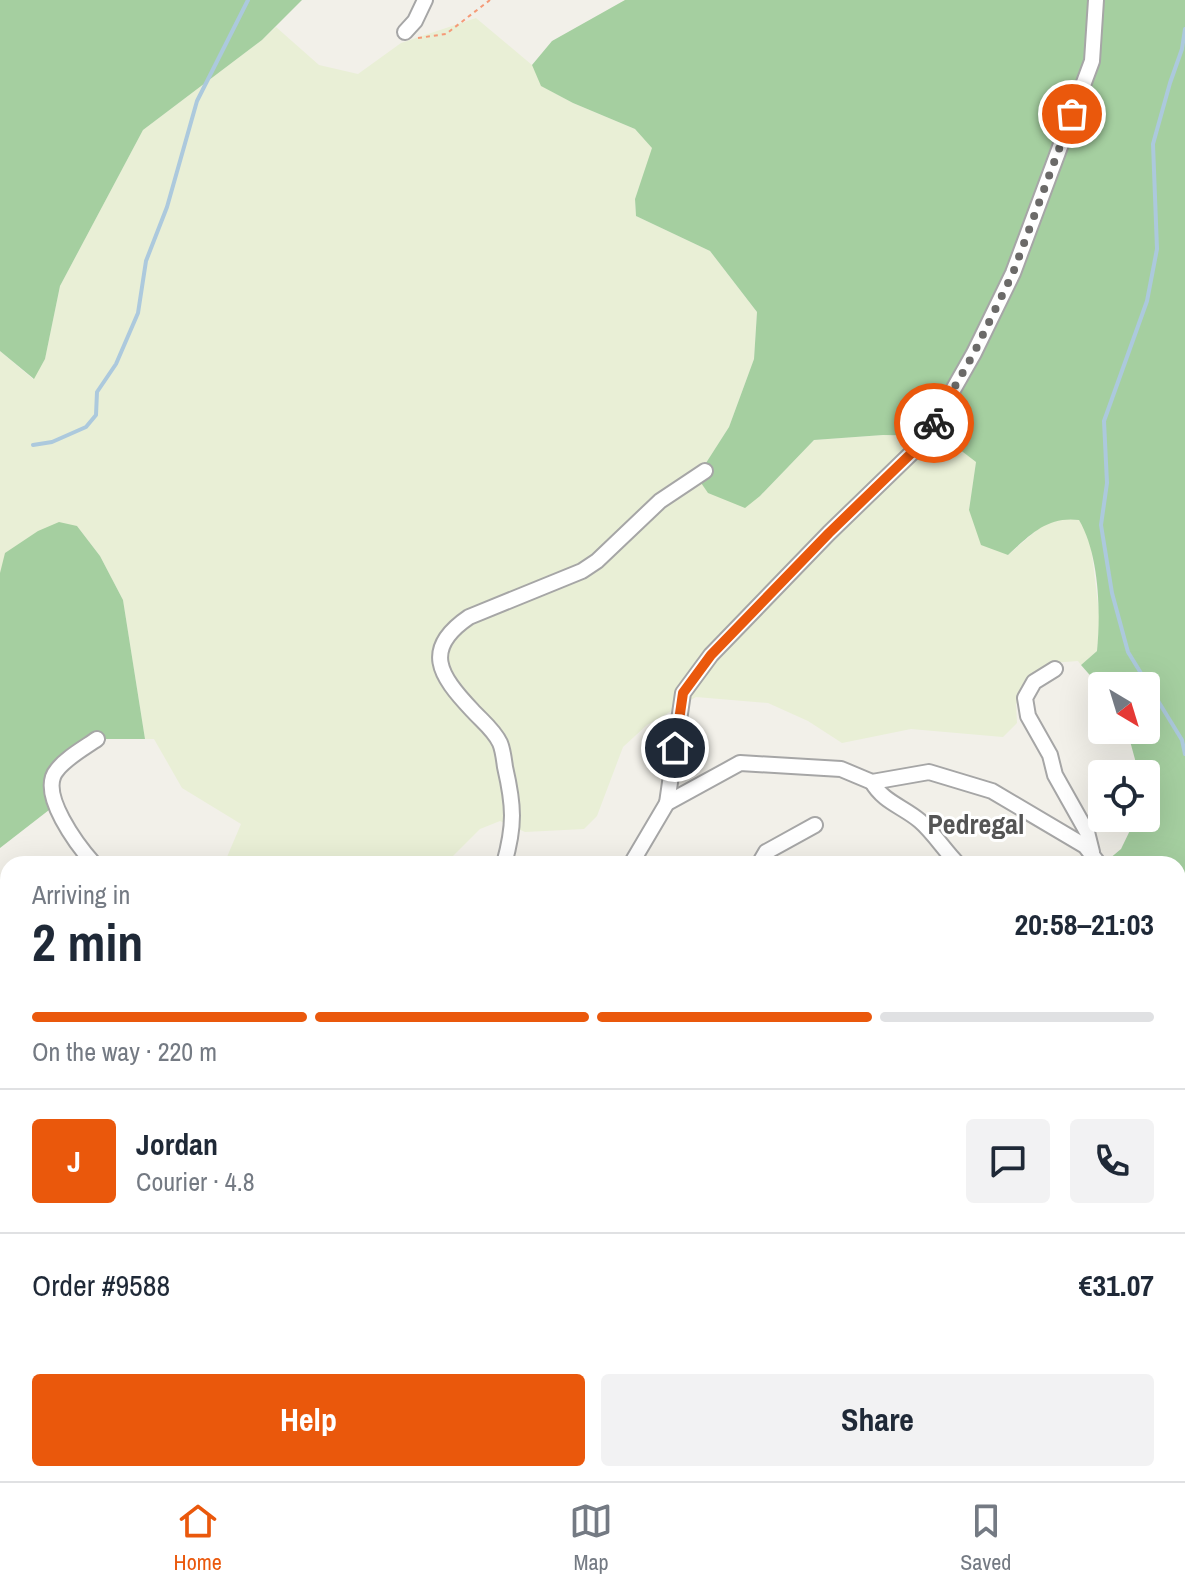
<!DOCTYPE html>
<html lang="en">
<head>
<meta charset="utf-8">
<style>
  body { margin:0; font-family:"Archivo Narrow",sans-serif; background:#f2f2f3; color:#1f2937; height:100vh; display:flex; flex-direction:column; font-size:30px; white-space:nowrap }
  * { box-sizing:border-box; margin:0 }
  p { font-size:26px; color:#747a83 }
  .icon { flex:none; width:44px; height:44px; fill:none; stroke:currentColor; stroke-width:2; stroke-linecap:round; stroke-linejoin:round }
  .map { position:relative; flex:1; overflow:hidden }
  .details { position:absolute; left:0px; top:856px; width:1186px; height:626px; display:flex; flex-direction:column; background:#fff; border-radius:24px 24px 0 0; box-shadow:0 8px 32px #0002 }
  .details>* { flex:none }
  .needle { width:52px; rotate:142deg }
  .buttons { position:absolute; left:1088px; top:672px; display:grid; gap:16px }
  .buttons a { display:grid; place-items:center; width:72px; height:72px; border-radius:8px; background:#fff; box-shadow:0 8px 32px #0002; font-size:40px }
  .pin { position:absolute; display:grid; place-items:center; width:68px; height:68px; color:#fff; margin:-34px; border:4px solid #fff; border-radius:50%; box-shadow:0 2px 8px #0007 }
  .courier { position:absolute; display:grid; place-items:center; width:80px; height:80px; margin:-40px; border:6px solid #ea580c; border-radius:50%; background:#fff; color:#222; box-shadow:0 2px 10px #0007 }
  .summary em { font-style:normal; font-weight:700 }
  .summary div { display:flex; flex-direction:column-reverse }
  .summary { display:flex; align-items:center; justify-content:space-between; height:136px; padding:0 32px }
  h1 { font-size:52px; font-weight:700; line-height:60px }
  .bar { display:grid; grid-template-columns:repeat(4,1fr); gap:12px 8px; align-content:center; height:96px; padding:0 32px }
  .bar i { height:10px; border-radius:6px; background:#e0e1e3 }
  .bar .active { background:#ea580c }
  .bar p { grid-column:span 4 }
  .line { display:flex; align-items:center; gap:20px; padding:0 32px; border-top:2px solid #e0e1e3 }
  .line div { flex:1 }
  .round { display:grid; place-items:center; flex:none; width:84px; height:84px; border-radius:8px; background:#f2f2f3 }
  .button { display:flex; gap:16px; margin-top:auto; padding:16px 32px }
  .button a { flex:1; height:92px; border-radius:8px; background:#ea580c; color:#fff; font-size:32px; font-weight:700; line-height:92px; text-align:center }
  .button a+a { background:#f2f2f3; color:#1f2937 }
  .tab-bar { display:flex; justify-content:space-around; align-items:center; height:112px; border-top:2px solid #e0e1e3; background:#fff; font-size:22px; color:#747a83 }
  .tab-bar a { display:grid; justify-items:center; gap:4px }
  .tab-bar .active { color:#ea580c }
  .map>svg:first-child { display:block }
  .farmland { fill:#e9efd6 }
  .forest { fill:#a5cfa0 }
  .lines { fill:none; stroke-linecap:round; stroke-linejoin:round }
  .stream { stroke:#acc9dd; stroke-width:4 }
  .minor-casing { stroke:#a6a6a6; stroke-width:18 }
  .path { stroke:#f59a77; stroke-width:2; stroke-dasharray:4 4; stroke-linecap:butt }
  .minor { stroke:#fff; stroke-width:14 }
  .done { stroke:#6b6a68; stroke-width:8; stroke-dasharray:0 14.4 }
  .route { stroke:#ea580c; stroke-width:10 }
  .labels { text-anchor:middle; dominant-baseline:central; stroke-width:6; stroke-linejoin:round; paint-order:stroke }
  .neighbourhood-label { font-size:28px; font-weight:bold; fill:#555; stroke:#fff }
</style>
</head>
<body>
<div class="map">
<svg width="1185" height="1481" viewBox="0 0 1185 1481">
  <rect width="100%" height="100%" fill="#f2f0e9"/>
  <g class="farmland">
    <path d="M476,18l56,47 10,21 31,17 62,26 18,19 -18,51 1,17 74,35 47,61 -3,47 -25,68 -32,50 63,19 54,-56 69,-5 60,1 33,26 -7,48 39,45 36,-31 22,-6 13,2 11,18 10,83 -3,30 -16,14 -3,-4 -27,2 -35,41 1,19 -14,14 -92,-8 -69,14 -34,-22 -40,-18 -72,-6 -49,28 -24,22 -26,69 -13,13 -59,3 -25,-11 -20,8 -35,35h-221l17,-40 -59,-36 -28,-49h-9l-22,-139 -23,-44 -23,-30 -77,47v-222l33,28 12,-20 15,-73 83,-156 119,-90 14,-13 43,38 39,9 43,-31z"/>
    <path d="M0,1145l8,2v247l-8,3z"/>
    <path d="M1178,1149l7,3v329h-532l-5,-7h530z"/>
  </g>
  <g class="forest">
    <path d="M0,0h302l-40,40 -119,90 -83,156 -15,73 -11,20 -34,-28z"/>
    <path d="M625,0h560v977l-3,1 -4,-6v-108h-75l18,-15 15,-31h10v-44h-7l-12,-44h19v-44h-44v3l-21,-24 16,-14c4,-40 2,-97 -18,-131 -32,-4 -49,15 -71,35l-27,-10 -12,-35 7,-48 -34,-26 -59,-1 -69,5 -54,56 -15,12 -37,-15 -11,-16 32,-50 25,-68 3,-47 -47,-61 -74,-35 -1,-17 17,-51 -17,-19 -62,-26 -32,-17 -9,-21 20,-24z"/>
    <path d="M59,522l18,4 23,30 23,44 22,139h-55l-43,34 11,30 -58,45v-275l5,-20 33,-22z"/>
  </g>
  <g class="lines">
    <g class="stream">
      <path d="M1185,29l-3,20 -12,34 -17,61 4,105 -10,52 -43,120 3,62 -6,42 11,68 16,59 54,88 3,14"/>
      <path d="M33,445l19,-3 34,-15 10,-12 1,-23 19,-28 22,-51 8,-52 21,-54 30,-106 51,-101"/>
      <path d="M1178,1182l7,-1"/>
      <path d="M971,1474l4,7"/>
    </g>
    <g class="minor-casing">
      <g id="minor">
        <path d="M405,32l10,-11 10,-21"/>
        <path d="M1055,669l-21,13 -9,16 3,18 22,39 5,20 32,57 5,20"/>
        <path d="M872,782c11,20 32,25 48,39 13,11 25,30 38,43"/>
        <path d="M667,803l16,-110 28,-38 118,-122 95,-92 50,-88 39,-80 79,-212 4,-61"/>
        <path d="M94,864c-15,-17 -57,-71 -37,-94 9,-12 27,-22 40,-31"/>
        <path d="M504,864c11,-39 10,-58 1,-97 -1,-7 -2,-17 -5,-24 -6,-13 -18,-22 -28,-33 -33,-35 -50,-61 -3,-93l113,-46 15,-10 63,-60 45,-30"/>
        <path d="M631,864l36,-61 73,-40 101,6 31,13 57,-10 63,19 93,55 14,18"/>
        <path d="M759,864l7,-12 49,-27"/>
        <path d="M0,907l8,9"/>
        <path d="M1178,952l7,7"/>
        <path d="M0,1007l8,-7"/>
        <path d="M0,1272l8,20"/>
        <path d="M255,1474l16,7"/>
        <path d="M506,1474l1,7"/>
        <path d="M51,1481l29,-7"/>
        <path d="M478,1481l7,-7"/>
      </g>
    </g>
    <g class="path">
      <path d="M418,38l28,-4 44,-34"/>
      <path d="M609,1481v-7"/>
    </g>
    <use href="#minor" class="minor"/>
  </g>
  <g class="lines">
    <path class="done" d="M934,423l40,-70 39,-80 59,-159"/>
    <path class="route" d="M675,748l8,-55 28,-38 118,-122 95,-92 10,-18"/>
  </g>
  <g class="labels">
    <g class="neighbourhood-label">
      <text x="976" y="824">Pedregal</text>
    </g>
  </g>
</svg>
<div class="buttons">
<a><svg class="needle" viewBox="-14 -14 28 28"><path d="M0-13l5 13h-10z" fill="#e53935"/><path d="M0 13l5-13h-10z" fill="#747a83"/></svg></a>
<a><svg class="icon" aria-label="locate" viewBox="0 0 24 24"><circle cx="12" cy="12" r="6"/><path d="M12 2v4M12 18v4M2 12h4M18 12h4"/></svg></a>
</div>
<div class="pin" style="left:1072px;top:114px;background:#ea580c"><svg class="icon" aria-label="bag" viewBox="0 0 24 24"><path d="M5 8h14l-1 12H6zM9 8a3 3 0 0 1 6 0"/></svg></div>
<div class="pin" style="left:675px;top:748px;background:#1f2937"><svg class="icon" aria-label="home" viewBox="0 0 24 24"><path d="M3 11l9-7 9 7M6 9v11h12V9"/></svg></div>
<div class="courier" style="left:934px;top:423px"><svg class="icon" aria-label="bike" viewBox="0 0 24 24"><circle cx="6" cy="16" r="4"/><circle cx="18" cy="16" r="4"/><path d="M6 16l4-8h5l3 8M10 8l3 8H6M13 5h3"/></svg></div>
<section class="details">
<div class="summary"><div><h1>2 min</h1><p>Arriving in</p></div><em>20:58–21:03</em></div>
<div class="bar"><i class="active"></i><i class="active"></i><i class="active"></i><i></i><p>On the way · 220 m</p></div>
<div class="line" style="height:144px"><b class="round" style="background:#ea580c;color:#fff">J</b><div><b>Jordan</b><p>Courier · 4.8</p></div><a class="round"><svg class="icon" aria-label="chat" viewBox="0 0 24 24"><path d="M4 5h16v11H9l-5 4z"/></svg></a><a class="round"><svg class="icon" aria-label="phone" viewBox="0 0 24 24"><path d="M5 4h4l2 5-3 2q2 4 5 5l2-3 5 2v4C11 20 4 13 5 4z"/></svg></a></div>
<div class="line" style="height:104px"><div>Order #9588</div><b>€31.07</b></div>
<div class="button"><a>Help</a><a>Share</a></div>
</section>
</div>
<nav class="tab-bar">
<a class="active"><svg class="icon" aria-label="home" viewBox="0 0 24 24"><path d="M3 11l9-7 9 7M6 9v11h12V9"/></svg>Home</a>
<a><svg class="icon" aria-label="map" viewBox="0 0 24 24"><path d="M3 6l6-2 6 2 6-2v14l-6 2-6-2-6 2zM9 4v14M15 6v14"/></svg>Map</a>
<a><svg class="icon" aria-label="saved" viewBox="0 0 24 24"><path d="M7 4h10v16l-5-4-5 4z"/></svg>Saved</a>
</nav>
</body>
</html>
